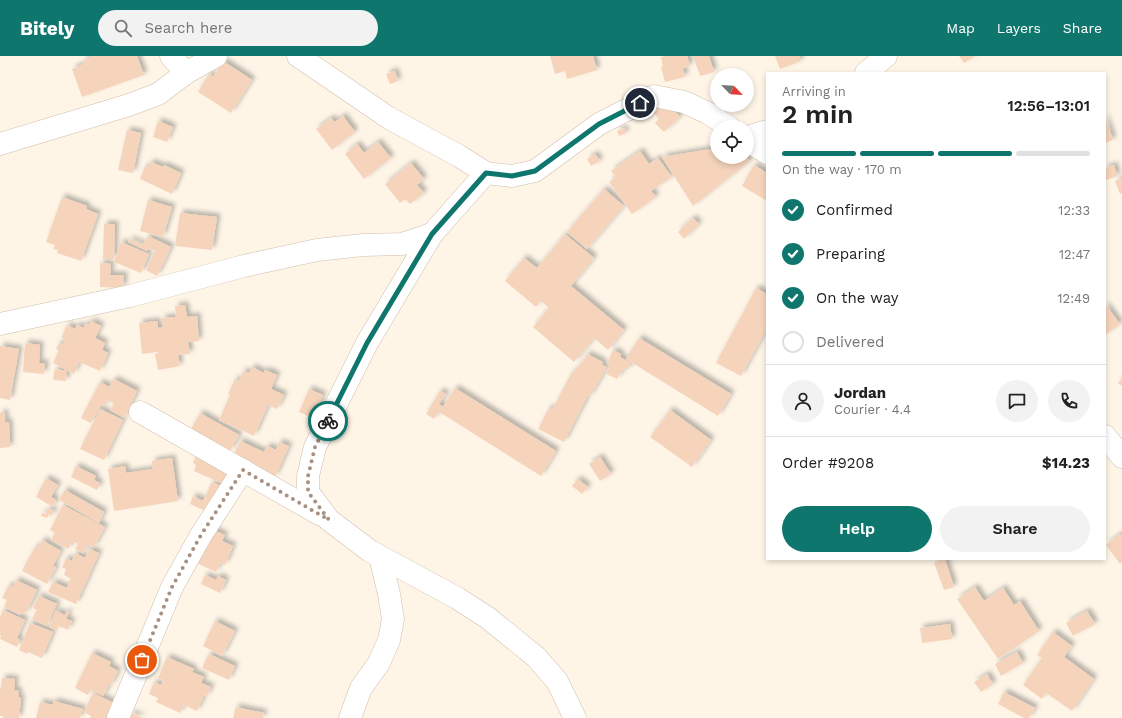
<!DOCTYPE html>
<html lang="en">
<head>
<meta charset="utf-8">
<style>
  body { margin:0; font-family:"Work Sans",sans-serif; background:#f2f2f2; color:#222; height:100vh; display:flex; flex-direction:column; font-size:15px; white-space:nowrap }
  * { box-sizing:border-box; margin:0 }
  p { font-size:13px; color:#767676 }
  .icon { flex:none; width:22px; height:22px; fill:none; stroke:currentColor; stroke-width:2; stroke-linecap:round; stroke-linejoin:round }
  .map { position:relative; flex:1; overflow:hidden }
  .side { position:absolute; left:766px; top:16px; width:340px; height:488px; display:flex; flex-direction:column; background:#fff; border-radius:0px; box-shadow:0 2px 6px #0003 }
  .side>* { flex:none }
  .needle { width:26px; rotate:115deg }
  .tools { position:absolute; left:710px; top:12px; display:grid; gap:8px }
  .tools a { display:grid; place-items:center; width:44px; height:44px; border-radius:50%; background:#fff; box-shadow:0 2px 6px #0003; font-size:20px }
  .pin { position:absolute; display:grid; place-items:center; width:34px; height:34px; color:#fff; margin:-17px; border:2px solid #fff; border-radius:50%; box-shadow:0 1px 4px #0007 }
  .courier { position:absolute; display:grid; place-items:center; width:40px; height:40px; margin:-20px; border:3px solid #0f766e; border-radius:50%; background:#fff; color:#222; box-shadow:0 1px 5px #0007 }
  .overview em { font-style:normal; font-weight:600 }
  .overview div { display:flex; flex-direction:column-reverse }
  .overview { display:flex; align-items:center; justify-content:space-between; height:68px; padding:0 16px }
  h1 { font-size:26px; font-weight:600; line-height:30px }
  .bar { display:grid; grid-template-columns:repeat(4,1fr); gap:6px 4px; align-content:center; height:48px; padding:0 16px }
  .bar i { height:5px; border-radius:3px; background:#e0e0e0 }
  .bar .current { background:#0f766e }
  .bar p { grid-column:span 4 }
  .line { display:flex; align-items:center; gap:10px; padding:0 16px; border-top:1px solid #e0e0e0 }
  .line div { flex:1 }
  .round { display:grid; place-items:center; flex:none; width:42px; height:42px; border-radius:21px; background:#f2f2f2 }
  ol { padding:0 16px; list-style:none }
  li { display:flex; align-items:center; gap:12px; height:44px }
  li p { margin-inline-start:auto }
  li .icon { padding:4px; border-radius:50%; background:#0f766e; color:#fff; stroke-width:4 }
  li:last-child { color:#767676 }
  li i { width:22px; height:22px; border:2px solid #e0e0e0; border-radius:50% }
  .primary-button { display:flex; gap:8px; margin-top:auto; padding:8px 16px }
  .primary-button a { flex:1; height:46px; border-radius:24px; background:#0f766e; color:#fff; font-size:16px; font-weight:600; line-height:46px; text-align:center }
  .primary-button a+a { background:#f2f2f2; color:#222 }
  header { display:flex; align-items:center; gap:24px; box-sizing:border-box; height:56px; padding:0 20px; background:#0f766e; color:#fff }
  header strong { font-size:19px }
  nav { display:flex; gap:22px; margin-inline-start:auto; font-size:14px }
  .search { width:280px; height:36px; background:#f2f2f2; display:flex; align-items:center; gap:10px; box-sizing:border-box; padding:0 14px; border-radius:22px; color:#767676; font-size:15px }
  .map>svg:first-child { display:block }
  .building { fill:#f6d4bc; filter:url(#shadow) }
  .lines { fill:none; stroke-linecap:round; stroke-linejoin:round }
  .minor-casing { stroke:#d1bdab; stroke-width:23 }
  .minor { stroke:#fff; stroke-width:22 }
  .done { stroke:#a89180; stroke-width:4; stroke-dasharray:0 7.2 }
  .route { stroke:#0f766e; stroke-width:5 }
</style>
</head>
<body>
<header>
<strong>Bitely</strong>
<div class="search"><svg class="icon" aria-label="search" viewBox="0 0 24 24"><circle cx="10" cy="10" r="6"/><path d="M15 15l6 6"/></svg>Search here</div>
<nav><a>Map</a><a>Layers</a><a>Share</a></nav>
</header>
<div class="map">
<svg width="1122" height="662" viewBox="0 0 1122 662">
  <defs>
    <filter id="shadow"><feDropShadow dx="3.5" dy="-3.5" stdDeviation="2" flood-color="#0004"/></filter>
  </defs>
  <rect width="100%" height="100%" fill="#fef5e7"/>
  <g class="building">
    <path d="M93,0h44l7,19 -62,22 -10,-28 12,-5 -1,-4z"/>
    <path d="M550,0h43l4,14 -30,9 -2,-8 -10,3z"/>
    <path d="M666,0h21l3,10 -7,2 2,9 -20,5 -4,-15 2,-1 -2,-9z"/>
    <path d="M693,0h16l5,16 -14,4z"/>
    <path d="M775,0h24l2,5 -21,8z"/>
    <path d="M959,0h16l-11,7z"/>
    <path d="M223,5l29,19 -21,33 -33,-21 11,-18 4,3z"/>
    <path d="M395,15l3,10 -8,3 -4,-10z"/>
    <path d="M663,48l6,7 3,-3 8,9 -16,15 -9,-9 4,-4 -5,-6z"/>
    <path d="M343,60l12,16 -23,18 -16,-21 15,-11 4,4z"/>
    <path d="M1105,60l8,24 -8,3z"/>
    <path d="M158,65l15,6 -6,15 -14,-5z"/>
    <path d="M624,72l2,5 -7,3 -2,-5z"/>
    <path d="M127,74l14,3 -8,40 -15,-3z"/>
    <path d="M378,86l13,16 -27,21 -19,-25 12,-10 7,9z"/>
    <path d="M717,92v9h29l4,4 -57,45 -31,-49z"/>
    <path d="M640,95l9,13 9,-6 14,19 -21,14 5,6 -24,17 -23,-32 7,-5 -5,-6z"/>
    <path d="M595,98l5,7 -9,5 -4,-7z"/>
    <path d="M151,106l12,5 1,-2 17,8 -9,21 -32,-15 5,-13 3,2z"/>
    <path d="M411,107l13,16 -7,6 7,8 -14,11 -5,-5 -5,4 -15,-19z"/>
    <path d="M754,109l13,8v28l-25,-15z"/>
    <path d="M1114,109l3,11 -11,4 -1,-12z"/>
    <path d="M1122,122v15l-2,1 -5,-13z"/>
    <path d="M604,133l20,17 -37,43 -20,-17z"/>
    <path d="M62,141l25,9 -1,3 12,5 -17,47 -24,-8 1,-3 -5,-1 2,-4 -9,-3z"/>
    <path d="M148,144l24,7 -9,30 -23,-6z"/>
    <path d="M180,157l37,4 -5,33 -37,-4z"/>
    <path d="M693,162l6,6 -15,15 -6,-7z"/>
    <path d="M104,168h11l-1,35h-11z"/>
    <path d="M565,178l29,24 -23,28 53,44 -16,20 -14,-12 -20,24 -41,-35 16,-19 -8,-7 -5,6 -31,-26 19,-23 13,10z"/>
    <path d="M148,180l23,11 -14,29 -11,-6 9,-19 -7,-3 -1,3 -19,-9 2,-3 13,6z"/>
    <path d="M121,186l28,12 -8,19 -27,-11z"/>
    <path d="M100,207l11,1 -1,11h14l-1,13 -23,-1z"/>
    <path d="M756,232l11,6v34l-26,48 -25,-13z"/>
    <path d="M1105,248l15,20 -15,11z"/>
    <path d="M185,249l2,12 10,-1 2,25 -11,1 2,12 -12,1 2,11 -22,4 -3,-16 8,-3 -21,3 -3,-31 18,-2 1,7 5,-1 -1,-9 14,-1 -1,-11z"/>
    <path d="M91,265l10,5 -6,12 10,5 -3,7 6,3 -8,18 -21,-9 -5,12 -21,-11 6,-12 -3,-2 3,-6 4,2 2,-6 -4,-1 6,-13 8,4 2,-4 7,3 1,-4 4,1z"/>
    <path d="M639,282l92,56 -13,22 -92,-57z"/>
    <path d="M25,287l15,2 -1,18h6l-1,11 -21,-2z"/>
    <path d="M0,290l19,3 -9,51 -10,-2z"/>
    <path d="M613,294l8,4 -1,3 11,6 -3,7 -4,-2 -7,11 -11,-5 4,-9 -3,-1z"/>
    <path d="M587,298l16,8 -1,3 5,2 -17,29 -2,-1 -24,47 -26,-13 11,-21 3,2 20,-38 2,1 4,-7 1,1 3,-6 1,1z"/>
    <path d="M252,311l12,6 1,-3 12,5 -6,14 13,6 -7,14 -9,-4 -14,31 -35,-16 11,-25 -2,-1 7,-15 4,2 4,-10 6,2z"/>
    <path d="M55,313l12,2 -1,10 -13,-1z"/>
    <path d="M1122,322v8l-4,-3z"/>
    <path d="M114,323l23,12 -13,27 -14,-8 4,-6 -7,-4 -3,6 -3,-1 -10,18 -10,-5 19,-36 9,5z"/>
    <path d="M455,332l101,63 -15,25 -102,-64 -5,7 -8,-5 14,-23 6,3 -7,10 4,3z"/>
    <path d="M309,333l14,6 -10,23 -14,-6z"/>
    <path d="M100,353l23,11 -19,40 -24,-11z"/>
    <path d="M670,354l41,30 -19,27 -42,-30z"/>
    <path d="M0,357h5v9h4l1,25 -10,1z"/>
    <path d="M200,357l39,22 -9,16 -39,-22z"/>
    <path d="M240,385l24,11 3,-6 9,4 3,-8 10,4 -14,31 -42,-20z"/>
    <path d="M196,400l43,11 -9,20 -36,-16 2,-6 -3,-2z"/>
    <path d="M600,401l11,17 -11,7 -11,-17z"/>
    <path d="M172,402l6,43 -64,10 -6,-42 17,-3 1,7 27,-4 -1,-8z"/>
    <path d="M76,410l20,10 -2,4 6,3 -3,7 -26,-13z"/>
    <path d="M46,422l12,7 -7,12 5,3 -3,7 -17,-10z"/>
    <path d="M578,423l10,8 -6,7 -10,-8z"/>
    <path d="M212,426l12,5 -12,27 -22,-10 3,-8 10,5z"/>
    <path d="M65,434l39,22 -5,11 -40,-23z"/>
    <path d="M63,449l42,22 -11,20 -6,-3 -5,9 -8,-4 3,-5 -6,-3 -4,8 -17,-9 4,-7 -5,-3z"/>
    <path d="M48,452l6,3 -2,5 -3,-2 -2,4 -6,-2 1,-3 4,1z"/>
    <path d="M209,472l16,7 -3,6 11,5 -8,19 -5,-2 -4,9 -22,-10z"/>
    <path d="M1120,478l2,2v26l-2,2 -14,-19z"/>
    <path d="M42,484l19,11 -8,15 3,1 -9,17 -25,-13 13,-24 3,1z"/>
    <path d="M89,493l10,4 -23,51 -28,-12 5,-10 14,6 4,-9 -7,-4 2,-6 -4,-1 4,-10 6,3 3,-8 10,5z"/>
    <path d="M945,503l9,28 -10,3 -10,-27z"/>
    <path d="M205,519l11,5 2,-4 8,4 -6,13 -19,-9z"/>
    <path d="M16,524l21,10 -10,21h-1l-2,3 -3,-2 -1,3 -16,-8 3,-7 -5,-2 7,-13 4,2z"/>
    <path d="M975,531l9,14 19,-13 11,17 6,-4 19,30 -41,28 -41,-60z"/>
    <path d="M39,540l18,8 -10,22 -15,-7 5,-9 -4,-2z"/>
    <path d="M3,554l22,10 -8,18 3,2 -3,7 -17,-8 1,-4h-1v-18z"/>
    <path d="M56,555l9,4 2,-4 2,1 -3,7 6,2 -4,9 -9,-4 -2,4 -8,-3z"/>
    <path d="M1087,555l8,13 -22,12 -7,-13z"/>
    <path d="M215,565l20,10 -13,25 -19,-10z"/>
    <path d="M30,567l23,9 -11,26 -14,-6 -1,2 -8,-4z"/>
    <path d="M950,568l2,15 -30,4 -2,-15z"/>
    <path d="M1053,576l19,14 -8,11 30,22 -22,32 -26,-18 -4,6 -19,-14 19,-27 -5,-3z"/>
    <path d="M1017,596l6,11 -22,13 -6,-12z"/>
    <path d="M92,597l19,9 -2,4 9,5 -7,14 -2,-1 -6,12 -12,-6 -3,5 -13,-7z"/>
    <path d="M209,598l26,12 -6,14 -27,-12z"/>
    <path d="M167,601l27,12 -2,3 12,5 -3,6 10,4 -4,9 -3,-1 -7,16 -13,-6 -4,8 -24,-11 2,-4 -9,-4 5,-12 7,3 2,-5 -5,-2z"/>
    <path d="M987,618l6,10 -12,8 -7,-10z"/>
    <path d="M2,622l13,1 -1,11 5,1 -1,6 3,1 -2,20h-16v-2h-3v-28h1z"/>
    <path d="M1004,636l31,16 -6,10h-5l-26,-14z"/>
    <path d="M93,637l23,11 -6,14h-20l1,-2 -7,-4z"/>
    <path d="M54,645l29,8 -3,9h-44l4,-16 13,3z"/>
    <path d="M236,651l28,6 -1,5h-30z"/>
    <path d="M132,657l11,5h-14z"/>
  </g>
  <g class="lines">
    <g class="minor-casing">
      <g id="minor">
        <path d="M171,0l15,17"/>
        <path d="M298,0l91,62 70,38 27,17 26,3 23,-5 64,-47 55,-28 30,6 24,11 21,14"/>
        <path d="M866,17l20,-17"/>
        <path d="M747,81l20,-6"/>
        <path d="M747,84l20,13"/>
        <path d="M0,88l129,-39 29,-11 28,-21 30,-17"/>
        <path d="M486,117l-54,61 -65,109 -52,104 -7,29v16l21,28 41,31 87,47 31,20 48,39 21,24 18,37"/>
        <path d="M0,268l130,-28 114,-30 73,-16 46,-5 39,-1 30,-10"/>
        <path d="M140,356l181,103"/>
        <path d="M1105,380l17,21"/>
        <path d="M118,662l54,-131 29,-52 42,-65"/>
        <path d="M350,662l11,-30 18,-25 10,-23 4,-21 -4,-25 -9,-37"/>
      </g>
    </g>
    <use href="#minor" class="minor"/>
  </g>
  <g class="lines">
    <path class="done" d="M142,604l30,-73 29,-52 42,-65 86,50 -21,-28v-16l7,-29 13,-26"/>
    <path class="route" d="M328,365l39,-78 65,-109 54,-61 26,3 23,-5 64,-47 41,-21"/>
  </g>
</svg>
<div class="tools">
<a><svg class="needle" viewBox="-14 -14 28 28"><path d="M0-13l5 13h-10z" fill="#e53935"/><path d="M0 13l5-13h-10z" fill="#767676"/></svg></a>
<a><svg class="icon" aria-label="locate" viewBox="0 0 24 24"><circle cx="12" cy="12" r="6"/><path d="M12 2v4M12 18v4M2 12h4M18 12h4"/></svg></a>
</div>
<div class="pin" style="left:142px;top:604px;background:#ea580c"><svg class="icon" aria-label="bag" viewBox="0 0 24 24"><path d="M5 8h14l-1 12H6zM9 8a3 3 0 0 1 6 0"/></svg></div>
<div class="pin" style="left:640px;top:47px;background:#1f2937"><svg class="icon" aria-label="home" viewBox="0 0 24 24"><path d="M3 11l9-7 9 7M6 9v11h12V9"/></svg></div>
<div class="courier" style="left:328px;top:365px"><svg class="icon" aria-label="bike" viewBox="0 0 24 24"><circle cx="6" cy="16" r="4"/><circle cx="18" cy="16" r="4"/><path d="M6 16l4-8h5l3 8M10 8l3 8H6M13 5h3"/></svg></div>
<section class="side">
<div class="overview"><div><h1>2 min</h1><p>Arriving in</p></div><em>12:56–13:01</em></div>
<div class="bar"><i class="current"></i><i class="current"></i><i class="current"></i><i></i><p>On the way · 170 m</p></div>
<ol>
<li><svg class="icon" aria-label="check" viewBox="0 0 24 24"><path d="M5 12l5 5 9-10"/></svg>Confirmed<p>12:33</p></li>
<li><svg class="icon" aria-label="check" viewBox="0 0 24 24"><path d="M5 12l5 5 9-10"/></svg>Preparing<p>12:47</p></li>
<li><svg class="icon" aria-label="check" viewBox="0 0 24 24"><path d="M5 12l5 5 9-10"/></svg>On the way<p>12:49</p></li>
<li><i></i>Delivered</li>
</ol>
<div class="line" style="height:72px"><a class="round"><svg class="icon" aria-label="person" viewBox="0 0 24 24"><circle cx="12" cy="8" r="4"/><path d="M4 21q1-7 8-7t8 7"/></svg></a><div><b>Jordan</b><p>Courier · 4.4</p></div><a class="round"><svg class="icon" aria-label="chat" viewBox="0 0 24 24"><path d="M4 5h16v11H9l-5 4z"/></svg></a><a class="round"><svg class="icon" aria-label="phone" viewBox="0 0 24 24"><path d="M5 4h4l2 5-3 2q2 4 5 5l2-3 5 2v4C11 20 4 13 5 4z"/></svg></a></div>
<div class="line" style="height:52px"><div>Order #9208</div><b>$14.23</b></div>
<div class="primary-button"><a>Help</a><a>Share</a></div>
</section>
</div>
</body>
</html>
